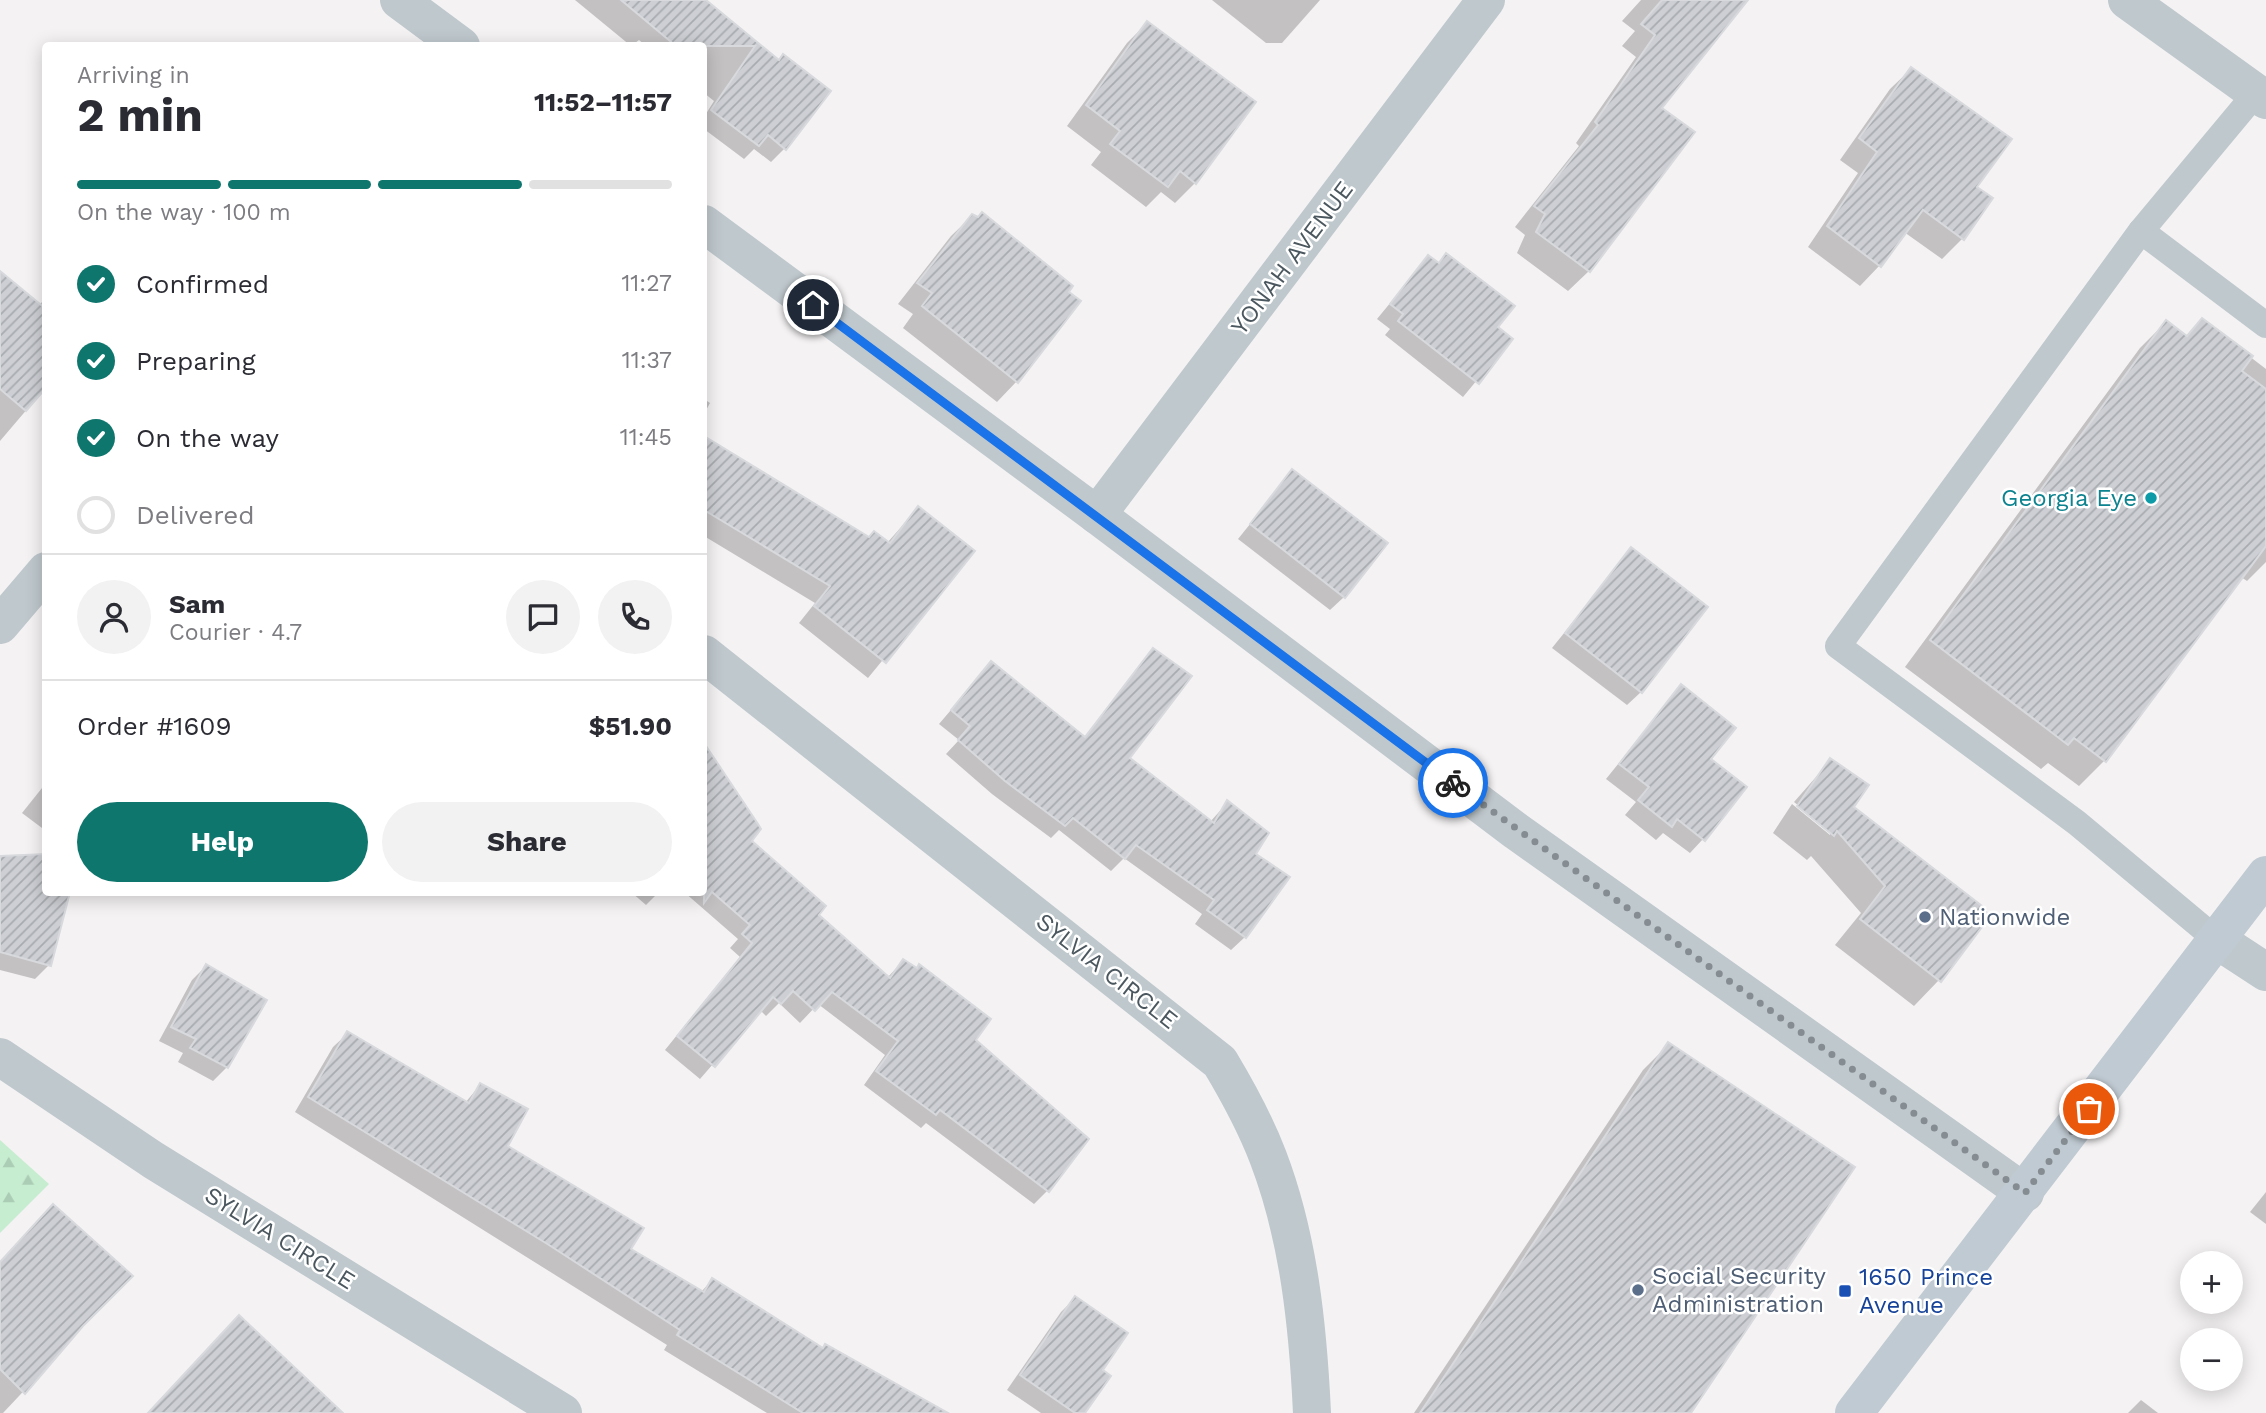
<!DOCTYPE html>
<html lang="en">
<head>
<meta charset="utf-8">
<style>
  body { margin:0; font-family:"Work Sans",sans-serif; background:#f2f2f3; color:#2b2b33; height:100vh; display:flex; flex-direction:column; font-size:26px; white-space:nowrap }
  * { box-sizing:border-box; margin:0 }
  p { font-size:23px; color:#7c7c81 }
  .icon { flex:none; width:38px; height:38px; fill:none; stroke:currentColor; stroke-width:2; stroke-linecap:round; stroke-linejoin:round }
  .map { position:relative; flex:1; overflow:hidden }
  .panel { position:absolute; left:42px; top:42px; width:665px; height:854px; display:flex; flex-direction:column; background:#fff; border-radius:7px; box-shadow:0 4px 18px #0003 }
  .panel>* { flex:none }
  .tools { position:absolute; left:2180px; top:1251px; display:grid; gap:14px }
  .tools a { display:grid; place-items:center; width:63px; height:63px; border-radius:50%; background:#fff; box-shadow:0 4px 18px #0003; font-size:35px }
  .pin { position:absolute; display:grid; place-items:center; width:60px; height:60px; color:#fff; margin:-30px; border:4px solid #fff; border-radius:50%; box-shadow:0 2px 7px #0007 }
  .courier { position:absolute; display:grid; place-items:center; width:70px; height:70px; margin:-35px; border:5px solid #1a73e8; border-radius:50%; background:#fff; color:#222; box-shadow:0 2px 9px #0007 }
  .summary em { font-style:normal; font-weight:700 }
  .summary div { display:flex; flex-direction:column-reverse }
  .summary { display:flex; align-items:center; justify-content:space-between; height:119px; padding:0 35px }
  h1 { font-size:46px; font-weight:700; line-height:52px }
  .bar { display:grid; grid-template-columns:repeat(4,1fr); gap:10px 7px; align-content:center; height:84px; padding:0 35px }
  .bar i { height:9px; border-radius:5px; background:#e1e1e2 }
  .bar .current { background:#0f766e }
  .bar p { grid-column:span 4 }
  .line { display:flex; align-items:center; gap:18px; padding:0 35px; border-top:2px solid #e1e1e2 }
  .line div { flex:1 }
  .round { display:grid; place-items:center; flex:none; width:74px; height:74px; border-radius:37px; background:#f2f2f3 }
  ol { padding:0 35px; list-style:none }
  li { display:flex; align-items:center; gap:21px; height:77px }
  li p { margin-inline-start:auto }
  li .icon { padding:7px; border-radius:50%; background:#0f766e; color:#fff; stroke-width:4 }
  li:last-child { color:#7c7c81 }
  li i { width:38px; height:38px; border:4px solid #e1e1e2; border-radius:50% }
  .action { display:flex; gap:14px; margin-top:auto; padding:14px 35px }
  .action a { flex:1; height:80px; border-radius:42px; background:#0f766e; color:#fff; font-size:28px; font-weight:700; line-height:80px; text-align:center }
  .action a+a { background:#f2f2f3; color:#2b2b33 }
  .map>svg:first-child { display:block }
  .forest { fill:url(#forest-firs) }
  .shadow { fill:#0003 }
  .building { fill:url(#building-hatch); stroke:#d7d9dd; stroke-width:2 }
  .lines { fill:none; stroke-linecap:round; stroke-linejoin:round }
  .service { stroke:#bfc8cd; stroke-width:26 }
  .minor { stroke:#bfc8cd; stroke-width:38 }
  .secondary { stroke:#c0cad2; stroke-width:38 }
  .done { stroke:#868d92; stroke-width:7; stroke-dasharray:0 12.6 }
  .route { stroke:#1a73e8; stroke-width:9 }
  .culture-dot { fill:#0f9aa8; stroke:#fff; stroke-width:2.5 }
  .service-dot { fill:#5c6f8a; stroke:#fff; stroke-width:2.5 }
  .transit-dot { fill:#1a4fb4; stroke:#fff; stroke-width:2.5 }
  .labels { text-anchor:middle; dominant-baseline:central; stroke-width:5; stroke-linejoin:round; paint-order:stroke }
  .street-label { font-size:24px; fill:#4b575e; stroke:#fff }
  .culture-label { font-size:24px; fill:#0d838f; stroke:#fff; text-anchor:end }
  .service-label { font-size:24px; fill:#4e5e75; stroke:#fff; text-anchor:start }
  .transit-label { font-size:24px; fill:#164399; stroke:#fff; text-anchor:start }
</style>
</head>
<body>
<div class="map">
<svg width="2266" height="1413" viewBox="0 0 2266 1413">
  <defs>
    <pattern id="forest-firs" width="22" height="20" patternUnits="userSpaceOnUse" patternTransform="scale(1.75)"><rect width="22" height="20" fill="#c6edd0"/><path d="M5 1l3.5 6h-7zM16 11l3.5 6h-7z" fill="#accdb5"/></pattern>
    <pattern id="building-hatch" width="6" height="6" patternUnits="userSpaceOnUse" patternTransform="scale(1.75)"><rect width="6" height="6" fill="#cdcfd4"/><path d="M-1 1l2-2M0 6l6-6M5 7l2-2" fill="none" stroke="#a8abaf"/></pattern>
  </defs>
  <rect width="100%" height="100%" fill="#f4f2f3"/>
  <path class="forest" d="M0,1140l49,44 -49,49z"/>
  <g class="shadow">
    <path d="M575,0h132l-2,2 73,59 7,87 -14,14 -17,-13 -10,10 -40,-30v-12l10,-16 -10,-8v-47h-58l-7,-6 -8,6z"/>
    <path d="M1212,0h108l-38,43h-16z"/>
    <path d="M1641,0h105l-86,108 -71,163 -21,20 -51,-38 8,-18 -10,-8 64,-81 -3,-3 60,-86 -14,-11 13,-15 -13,-10z"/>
    <path d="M1147,23l48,160 -20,20 -14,-11 -15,15 -55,-42 10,-13 -34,-26 60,-83z"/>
    <path d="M1911,69l64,119 -13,51 -20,20 -38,-27 -24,33 -20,21 -52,-39 50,-74 -18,-13 50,-71z"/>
    <path d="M972,216l45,165 -20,21 -94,-74 10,-14 -15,-10 53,-68z"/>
    <path d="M1447,255l49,73 15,11 -48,58 -78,-62 5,-6 -13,-10 51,-62 9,7z"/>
    <path d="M46,298v89l-46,54v-116l39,-20z"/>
    <path d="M2202,320l64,49v193l-19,19 -6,-4 -137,184 -25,25 -31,-23 -7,6 -136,-102 235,-319 26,-26 19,15z"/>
    <path d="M704,399l6,4 -6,11z"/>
    <path d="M704,438l165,101 18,4 31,-35 54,43 -104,127 -69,-55 16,-20 -111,-67z"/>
    <path d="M1293,471l51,126 -14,13 -92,-71z"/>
    <path d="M1631,550l10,142 -14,13 -75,-57z"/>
    <path d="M1153,650l-26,109 83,63 17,-19 27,51 33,23 -42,60 -14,13 -36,-26 7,-10 -78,-56 -13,13 -52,-41 -8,8 -59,-44 -46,-40 13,-14 -20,-16 52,-61 93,75z"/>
    <path d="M1681,686l28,73 -6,80 -13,14 -27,-20 -7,7 -31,-25 11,-13 -30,-23z"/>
    <path d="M1831,760l108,220 -25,26 -79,-61 26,-32 -50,-57 -4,4 -34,-27 19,-29 38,31v-4l-36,-29z"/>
    <path d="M704,782l45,59 67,74 71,63 16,-17 70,79 75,150 -14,14 -108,-81 -5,5 -57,-43 21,-30 -67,-51 -18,19 -21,-20 -13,13 -6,-6 -60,69 -35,-29 75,-93 -10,-9 8,-9 -54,-47h20z"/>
    <path d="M46,783v48l-24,-18z"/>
    <path d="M0,859l46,33 3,73 -14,14 -35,-9z"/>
    <path d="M631,892h28l-13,13z"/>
    <path d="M206,966l21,101 -14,14 -35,-19 5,-9 -24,-12 33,-61z"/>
    <path d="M347,1034l118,69 15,-18 25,62 124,102 72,43 11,-12 194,133h-139l-103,-63 3,-5 -372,-233 38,-65z"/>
    <path d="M1669,1044l20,369h-275l229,-343z"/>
    <path d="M2266,1192v32l-16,-12z"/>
    <path d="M0,1263l82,62 -14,19 -65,69h-3z"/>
    <path d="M1075,1298l8,115h-42l-34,-23 54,-78z"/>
    <path d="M2141,1400l17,13h-30z"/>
  </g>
  <g class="building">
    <path d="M621,0h85l73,60 4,-6 48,37 -45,59 -18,-15 -9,11 -48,-36 44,-64h-79z"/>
    <path d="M1662,0h86l-86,108 33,24 -105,140 -54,-40 9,-18 -11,-8 64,-81 -3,-3 60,-87 -14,-11z"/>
    <path d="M1147,21l109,81 -60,82 -16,-13 -12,16 -58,-43 10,-13 -34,-26z"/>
    <path d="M1911,67l101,72 -35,48 16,11 -29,42 -41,-30 -42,57 -54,-41 50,-74 -18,-14z"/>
    <path d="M982,212l91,74 -4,6 12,9 -63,82 -96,-77 10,-13 -15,-10 55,-69 6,3z"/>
    <path d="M1446,253l69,53 -17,21 15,12 -34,45 -81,-63 5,-7 -13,-10 38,-49 11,8z"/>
    <path d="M0,271l46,38v79l-20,23 -26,-22z"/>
    <path d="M2202,318l51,38 -11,15 24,18v157l-160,216 -32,-24 -6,7 -138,-105 236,-320 21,16z"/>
    <path d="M704,436l165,101 5,-6 16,12 28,-37 57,45 -89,112 -72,-57 16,-20 -126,-76z"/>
    <path d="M1292,469l96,74 -43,55 -95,-74z"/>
    <path d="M1631,547l77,60 -66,86 -77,-60z"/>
    <path d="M1153,648l39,28 -62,82 84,65 13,-23 42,33 -13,21 34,23 -44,61 -39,-28 7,-10 -78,-55 -11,14 -52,-41 -8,8 -60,-45 -47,-41 12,-14 -19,-16 40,-49 94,76z"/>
    <path d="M1681,684l55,44 -25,31 36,28 -42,54 -28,-22 -5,8 -34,-27 11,-13 -30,-23z"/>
    <path d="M704,743l54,81 3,5 -9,12 74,65 -7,9 71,63 13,-19 14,9 2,-4 72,55 -15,21 113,99 -40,53 -109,-82 -4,5 -60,-44 22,-30 -66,-49 -17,19 -22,-20 -12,13 -8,-7 -58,70 -38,-31 75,-93 -10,-9 8,-9 -38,-33 -8,11z"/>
    <path d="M1830,758l39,27 -15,22 132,102 -1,2 5,5 -49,66 -81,-63 25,-33 -48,-55 -3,5 -37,-30z"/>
    <path d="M46,854v38h24l-19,74 -51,-14v-96z"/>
    <path d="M206,964l61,36 -39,68 -38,-20 6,-9 -25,-12z"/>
    <path d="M347,1031l122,72 11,-20 48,26 -20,37 136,82 -13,21 73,43 8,-14 111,70 2,-4 123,69h-145l-126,-78 3,-5 -131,-85 -241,-148z"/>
    <path d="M1668,1042l187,125 -164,246h-271z"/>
    <path d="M53,1204l80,72 -50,50 -58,68 -25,-25v-107z"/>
    <path d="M1075,1296l53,37 -25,37 8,6 -26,37h-10l-55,-38z"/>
    <path d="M239,1315l104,98h-195z"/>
  </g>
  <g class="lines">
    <g class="service">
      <path d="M2256,93l-115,138 125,94"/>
      <path d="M2141,231l-303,415 239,177 140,117"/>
    </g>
    <g class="minor">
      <path d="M399,0l62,46"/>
      <path d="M2127,0l139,100"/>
      <path d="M704,224l393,291 419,316 509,362"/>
      <path d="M1097,515l389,-515"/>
      <path d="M0,625l46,-54"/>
      <path d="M704,654l516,408c18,30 35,61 48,95 31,81 40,170 44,256"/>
      <path d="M2217,940l49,32"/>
      <path d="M0,1057l153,103 410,253"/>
    </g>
    <path class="secondary" d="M1854,1413l412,-538"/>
  </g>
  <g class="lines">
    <path class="done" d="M1453,783l572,410 64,-84"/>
    <path class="route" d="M813,305l640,478"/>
  </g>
  <circle class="culture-dot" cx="2151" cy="498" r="7"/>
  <g class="service-dot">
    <circle cx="1925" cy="917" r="7"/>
    <circle cx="1638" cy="1290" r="7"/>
  </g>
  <rect class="transit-dot" x="1838" y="1284" width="14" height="14" rx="3.5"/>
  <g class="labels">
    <g class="street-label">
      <text transform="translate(1292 258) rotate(-53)">YONAH AVENUE</text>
      <text transform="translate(1107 971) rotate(38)">SYLVIA CIRCLE</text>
      <text transform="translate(280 1238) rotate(32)">SYLVIA CIRCLE</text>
    </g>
    <g class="culture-label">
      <text x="2137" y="498">Georgia Eye</text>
    </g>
    <g class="service-label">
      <text x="1939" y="917">Nationwide</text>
      <text x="1652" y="1276">Social Security<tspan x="1652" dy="28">Administration</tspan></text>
    </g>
    <g class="transit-label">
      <text x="1859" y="1277">1650 Prince<tspan x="1859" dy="28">Avenue</tspan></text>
    </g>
  </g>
</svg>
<div class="tools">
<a>+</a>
<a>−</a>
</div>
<div class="pin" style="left:2089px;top:1109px;background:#ea580c"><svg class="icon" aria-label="bag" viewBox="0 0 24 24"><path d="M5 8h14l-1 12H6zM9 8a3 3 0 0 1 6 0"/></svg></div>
<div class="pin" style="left:813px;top:305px;background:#1f2937"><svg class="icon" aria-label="home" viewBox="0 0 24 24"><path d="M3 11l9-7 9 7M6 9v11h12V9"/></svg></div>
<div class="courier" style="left:1453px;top:783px"><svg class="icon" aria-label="bike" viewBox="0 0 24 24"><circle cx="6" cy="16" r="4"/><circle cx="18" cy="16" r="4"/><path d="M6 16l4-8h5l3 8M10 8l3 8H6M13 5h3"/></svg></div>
<section class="panel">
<div class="summary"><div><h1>2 min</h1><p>Arriving in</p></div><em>11:52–11:57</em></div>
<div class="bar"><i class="current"></i><i class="current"></i><i class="current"></i><i></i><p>On the way · 100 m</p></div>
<ol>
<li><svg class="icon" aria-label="check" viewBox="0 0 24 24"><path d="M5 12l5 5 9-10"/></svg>Confirmed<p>11:27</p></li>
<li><svg class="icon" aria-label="check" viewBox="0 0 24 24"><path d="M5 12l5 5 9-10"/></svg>Preparing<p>11:37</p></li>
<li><svg class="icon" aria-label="check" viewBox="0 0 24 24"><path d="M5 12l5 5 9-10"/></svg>On the way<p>11:45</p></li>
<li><i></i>Delivered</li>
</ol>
<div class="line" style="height:126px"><a class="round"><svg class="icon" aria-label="person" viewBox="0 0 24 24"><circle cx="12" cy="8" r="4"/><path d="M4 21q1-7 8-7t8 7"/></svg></a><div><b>Sam</b><p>Courier · 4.7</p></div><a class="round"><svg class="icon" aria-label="chat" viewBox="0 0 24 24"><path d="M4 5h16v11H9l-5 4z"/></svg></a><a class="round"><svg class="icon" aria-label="phone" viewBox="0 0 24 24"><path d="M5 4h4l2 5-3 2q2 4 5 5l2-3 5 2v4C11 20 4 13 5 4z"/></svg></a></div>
<div class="line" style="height:91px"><div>Order #1609</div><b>$51.90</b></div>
<div class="action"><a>Help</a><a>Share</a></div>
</section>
</div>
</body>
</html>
